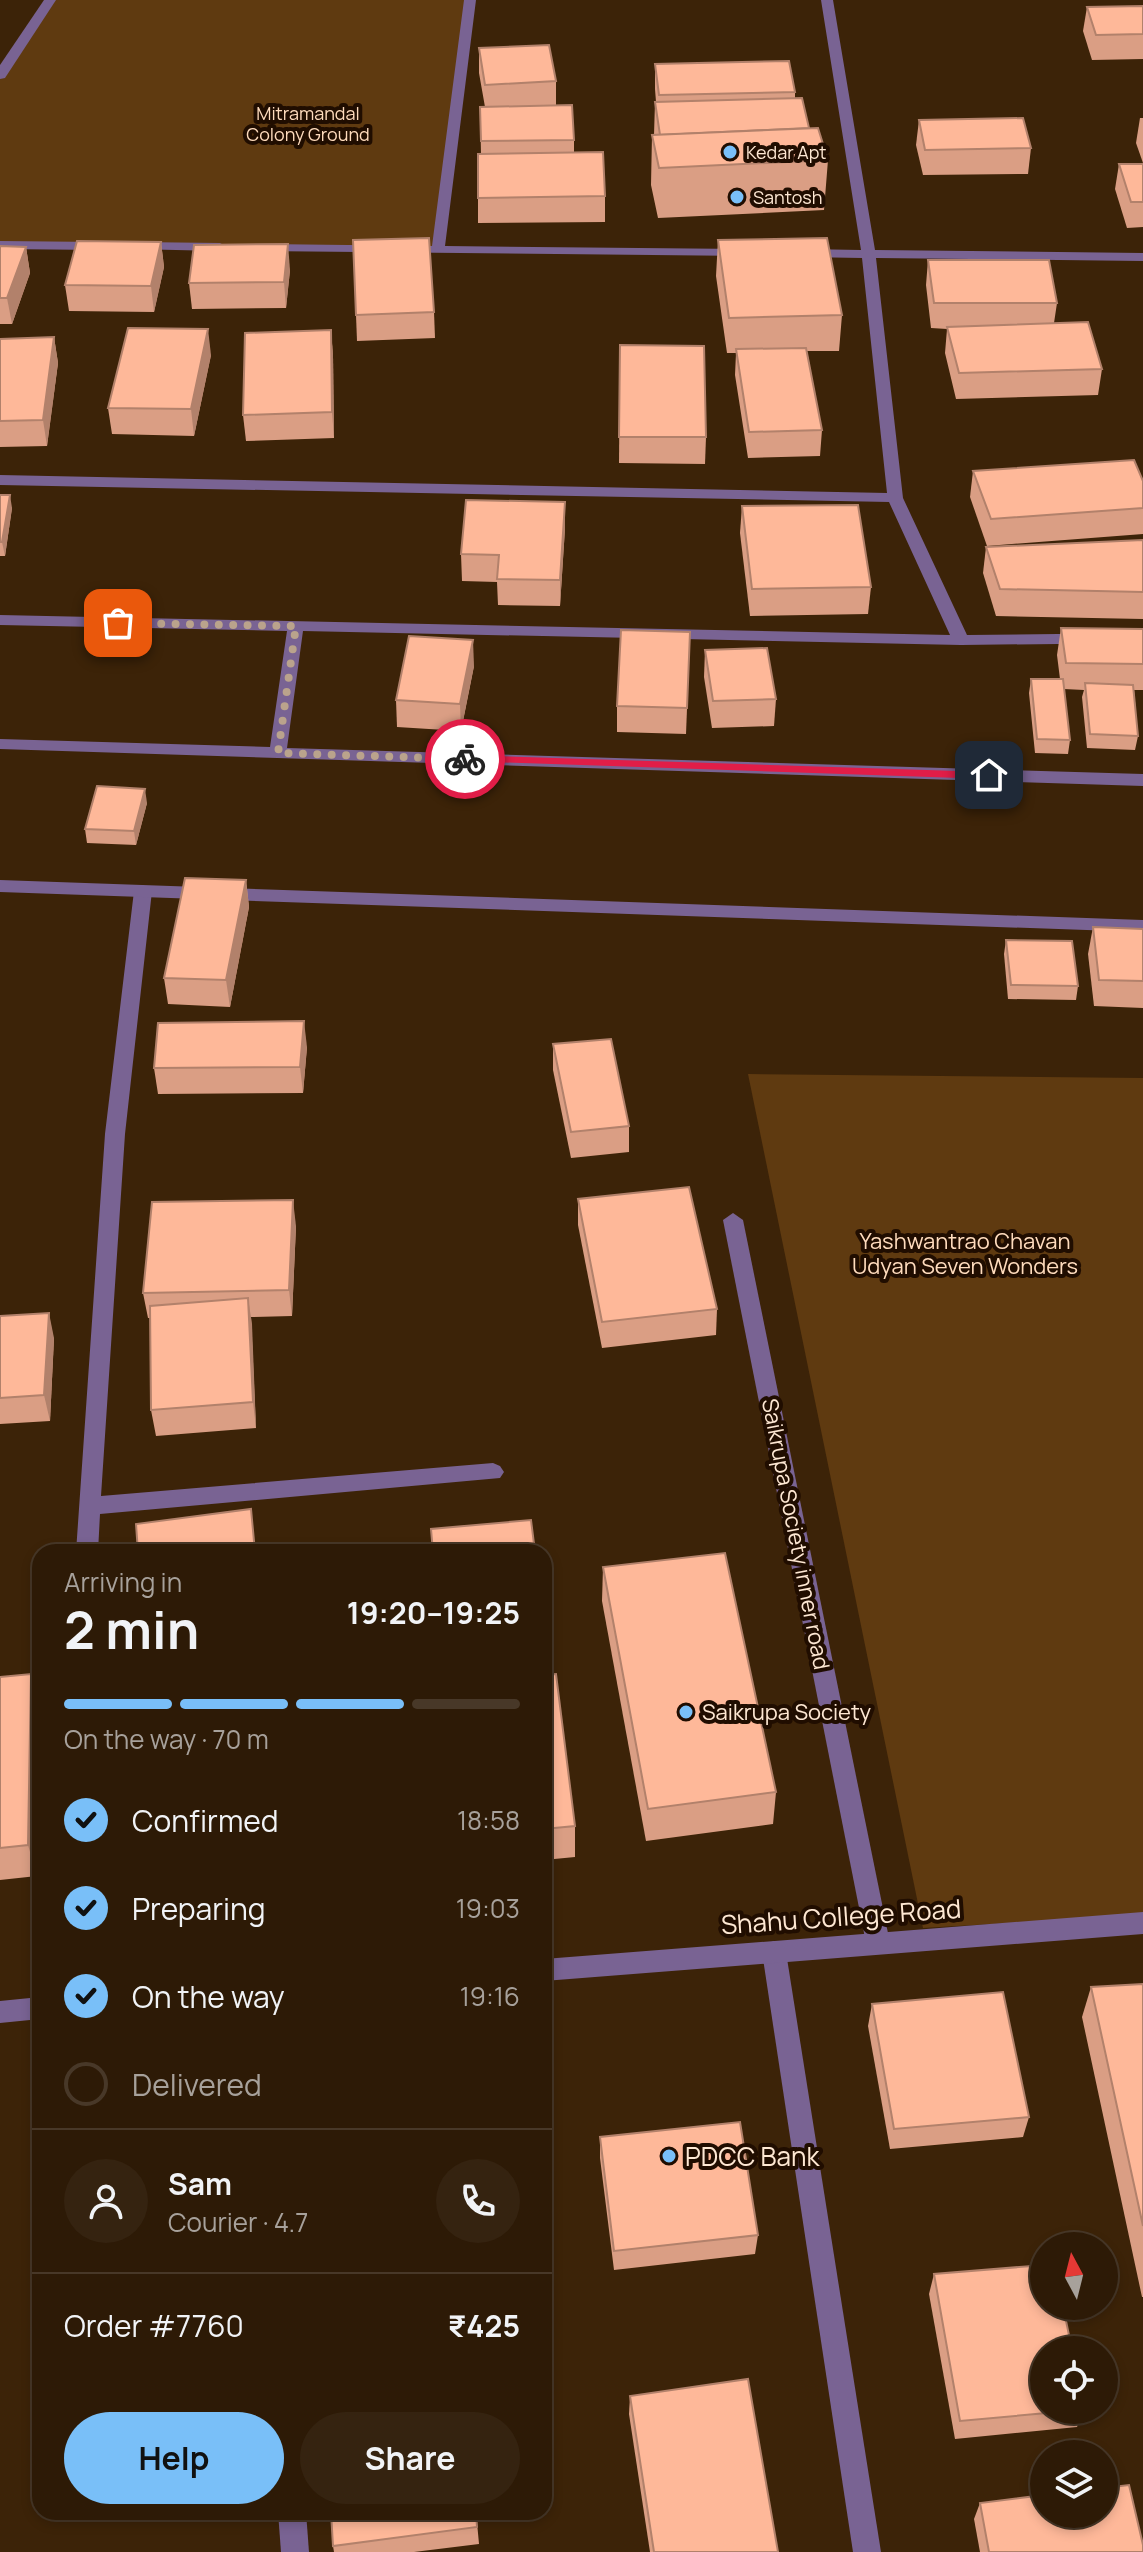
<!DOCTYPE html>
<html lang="en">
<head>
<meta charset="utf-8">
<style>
  body { margin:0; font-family:Manrope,sans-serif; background:#352310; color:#f1f3f6; height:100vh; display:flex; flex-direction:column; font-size:30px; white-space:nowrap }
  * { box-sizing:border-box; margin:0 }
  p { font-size:26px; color:#a7a19b }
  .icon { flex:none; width:44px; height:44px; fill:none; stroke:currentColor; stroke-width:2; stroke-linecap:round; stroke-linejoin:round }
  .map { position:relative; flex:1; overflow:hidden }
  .sheet { position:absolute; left:32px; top:1544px; width:520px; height:976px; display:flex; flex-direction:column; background:#2d1a06; border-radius:24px; box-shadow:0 4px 12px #0003,0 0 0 2px #483828 }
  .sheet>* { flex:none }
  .needle { width:52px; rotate:353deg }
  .fabs { position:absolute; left:1030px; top:2232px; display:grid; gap:16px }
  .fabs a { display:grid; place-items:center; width:88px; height:88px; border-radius:50%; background:#2d1a06; box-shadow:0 4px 12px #0003,0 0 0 2px #483828; font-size:40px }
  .pin { position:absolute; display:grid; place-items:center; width:68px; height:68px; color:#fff; margin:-34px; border-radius:16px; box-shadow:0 4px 12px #0006 }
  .courier { position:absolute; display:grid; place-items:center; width:80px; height:80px; margin:-40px; border:6px solid #e11d48; border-radius:50%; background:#fff; color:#222; box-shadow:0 2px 10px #0007 }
  .head em { font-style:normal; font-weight:700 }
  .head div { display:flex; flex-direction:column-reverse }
  .head { display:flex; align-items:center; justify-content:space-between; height:136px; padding:0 32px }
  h1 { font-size:52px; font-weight:700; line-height:60px }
  .bar { display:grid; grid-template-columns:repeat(4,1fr); gap:12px 8px; align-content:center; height:96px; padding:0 32px }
  .bar i { height:10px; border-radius:6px; background:#483828 }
  .bar .current { background:#79bff8 }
  .bar p { grid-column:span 4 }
  .line { display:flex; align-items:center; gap:20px; padding:0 32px; border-top:2px solid #483828 }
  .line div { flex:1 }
  .round { display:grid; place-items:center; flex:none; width:84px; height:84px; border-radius:42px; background:#352310 }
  ol { padding:0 32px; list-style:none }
  li { display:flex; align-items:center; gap:24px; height:88px }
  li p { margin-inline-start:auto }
  li .icon { padding:8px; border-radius:50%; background:#79bff8; color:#111; stroke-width:4 }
  li:last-child { color:#a7a19b }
  li i { width:44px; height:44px; border:4px solid #483828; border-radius:50% }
  .cta { display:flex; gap:16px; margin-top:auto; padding:16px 32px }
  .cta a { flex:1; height:92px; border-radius:48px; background:#79bff8; color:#111; font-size:32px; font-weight:700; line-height:92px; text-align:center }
  .cta a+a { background:#352310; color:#f1f3f6 }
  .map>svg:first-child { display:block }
  .green { fill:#5f3a10 }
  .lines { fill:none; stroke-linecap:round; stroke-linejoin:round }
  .service { fill:#796393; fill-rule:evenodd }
  .minor { fill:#796393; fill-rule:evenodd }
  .tertiary { fill:#796393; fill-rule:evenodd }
  .wall { fill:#da9e84 }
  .shaded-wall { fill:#b2816b }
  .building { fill:#feb899; stroke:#b2816b; stroke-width:2 }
  .route { fill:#e11d48 }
  .done { stroke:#baa38c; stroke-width:8; stroke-dasharray:0 14.4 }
  .poi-dot { fill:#79bff8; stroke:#200d00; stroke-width:3 }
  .labels { text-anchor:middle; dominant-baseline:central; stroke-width:8; stroke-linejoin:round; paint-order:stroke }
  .far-park-label { font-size:18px; fill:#ffdcbd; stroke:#200d00 }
  .far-poi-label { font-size:18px; fill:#fee8d3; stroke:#200d00; text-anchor:start }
  .park-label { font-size:22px; fill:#ffdcbd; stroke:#200d00 }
  .street-label { font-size:22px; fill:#fee8d3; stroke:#200d00 }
  .poi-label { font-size:22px; fill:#fee8d3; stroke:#200d00; text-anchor:start }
  .near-street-label { font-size:26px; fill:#fee8d3; stroke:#200d00 }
  .near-poi-label { font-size:26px; fill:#fee8d3; stroke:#200d00; text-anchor:start }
</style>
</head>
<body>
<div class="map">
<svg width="1143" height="2552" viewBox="0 0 1143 2552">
  <rect width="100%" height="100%" fill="#3c2308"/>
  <g class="green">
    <path d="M50,0h420l-32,249 -438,-4v-170z"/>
    <path d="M748,1074l395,4v837l-220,13z"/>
  </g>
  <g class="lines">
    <g class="service">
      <path d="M143,885l9,6 -27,243 -24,362 392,-33 7,3 4,6 -4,6 -400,36 -2,38h-22l29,-418 29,-243z"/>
      <path d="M733,1213l10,7 147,723 -4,8 -8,3 -8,-3 -4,-8 -143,-723z"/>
    </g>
    <g class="minor">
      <path d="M44,0h12l-51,78 -5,1v-14z"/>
      <path d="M464,0h12l-31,246 299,3 7,4 -2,3 -490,-5 -2,-3 7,-4 168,2z"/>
      <path d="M821,0h12l42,250 268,3v8l-267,-3 27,240 64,137 176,-2v10l-182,2 -658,-14 -16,117 856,26v12l-1143,-37v-10l270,8 17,-116 -287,-6v-10l950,20 -61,-133 -889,-17v-10l887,18 -25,-235 -58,-1 -7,-4 7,-4 57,1z"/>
      <path d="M0,241l100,1 7,4 -7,4 -100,-1z"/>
      <path d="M136,242l84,1 7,4 -7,4 -89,-2 -2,-3z"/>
      <path d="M0,880l1143,40v12l-1143,-40z"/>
      <path d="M774,1941l8,3 4,8 95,600h-28l-91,-600 4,-8z"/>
      <path d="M278,2512h28l3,40h-28z"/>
    </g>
    <g class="tertiary">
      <path d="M1143,1912v22l-599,47v-22z"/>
      <path d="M40,1997v22l-40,4v-22z"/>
    </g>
  </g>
  <g class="wall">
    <path d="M1143,6v53l-51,1 -9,-29 4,-24z"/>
    <path d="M479,48l77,33v24l18,35v13l31,43v26l-127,1v-25l3,-44 -1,-47h5l-6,-34z"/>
    <path d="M655,64l140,28v6l14,30 19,32 -4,50 -166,8 -7,-33 1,-50h2l1,-33h1l-1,-13z"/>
    <path d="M1140,118h3v45l-7,-20z"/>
    <path d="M919,120l112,28 -3,26 -105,1 -7,-30z"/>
    <path d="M1119,164h24v63l-16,1 -12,-39z"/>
    <path d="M718,240l124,75 -3,36h-32l15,79 -2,26 -72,2 -13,-83 1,-22h-9l-11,-77z"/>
    <path d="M161,242l3,25 -10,45 -85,-1 -4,-26z"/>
    <path d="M0,246l26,1 4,26 -18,51h-12z"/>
    <path d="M928,260l129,43 -3,20 48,46 -4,26 -142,4 -11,-46 2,-24 -16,-1 -5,-43z"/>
    <path d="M290,270l-4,38 -94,1 -3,-26z"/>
    <path d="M434,312l1,26 -78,3 -1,-26z"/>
    <path d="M331,330l2,26 1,82 -88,3 -3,-26z"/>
    <path d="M54,337l4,26 -11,83 -47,1v-108z"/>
    <path d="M620,345l86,92 -1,27 -86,-1z"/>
    <path d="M211,355l-17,81 -82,-2 -4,-26z"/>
    <path d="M973,471l170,10v53l-156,12 -17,-49z"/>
    <path d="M0,495l12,13 -7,48h-5z"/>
    <path d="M742,506l129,81 -3,27 -118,2 -10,-83z"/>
    <path d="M565,528l-5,78 -62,-1 -1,-23 -35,-1 -1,-27z"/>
    <path d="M1143,540v79l-147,-3 -13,-43 3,-26z"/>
    <path d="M1061,628l82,1v61h-9l4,46 -3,14 -48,-2 -5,-51 2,-7 -20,-1 6,51 -2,14 -33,-1 -6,-60 2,-14h29l-3,-24z"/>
    <path d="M690,632l-4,102 -69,-2v-26z"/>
    <path d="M705,650l71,49 -2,27 -62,2 -8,-51z"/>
    <path d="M474,666l-13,65 -64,-4 -1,-27z"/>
    <path d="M147,803l-11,42 -49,-2 -2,-14z"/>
    <path d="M246,880l3,27 -19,100 -62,-3 -4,-26z"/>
    <path d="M1093,927l50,2v79l-49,-2 -6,-52z"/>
    <path d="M1006,940l72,46 -2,14 -68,-1 -4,-45z"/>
    <path d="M553,1044l76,82v26l-58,6 -18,-88z"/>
    <path d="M307,1047l-4,46 -145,1 -4,-26z"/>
    <path d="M578,1199l139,110 -1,26 -114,13 -24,-123z"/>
    <path d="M296,1226l-4,90 -41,1 5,111 -100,8 -5,-26 -1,-92h-2l-5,-25z"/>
    <path d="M0,1316l54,22 -4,83 -50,3z"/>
    <path d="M603,1567l173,225 -3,32 -127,17 -44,-240z"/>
    <path d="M544,1625l2,19v24h-2z"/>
    <path d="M544,1675l31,151v31l-31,3z"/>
    <path d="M0,1677l37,199 -37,4z"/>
    <path d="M1143,1984v313h-1l-60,-280 9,-30z"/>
    <path d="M872,2004l157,113 -6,20 -133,12 -22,-123z"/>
    <path d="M600,2137l158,98 -3,19 -141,16 -14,-112z"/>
    <path d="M934,2274l150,136 -7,17 -122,12 -26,-145z"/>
    <path d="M630,2396l148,156h-128l-21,-138z"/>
    <path d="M980,2503l163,49h-163l-6,-33z"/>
    <path d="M476,2512l3,32 -65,8h-80l-1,-6z"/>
  </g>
  <g class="shaded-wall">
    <path d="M161,242l3,25 -10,45 -3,-26z"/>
    <path d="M288,244l2,26 -4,38 -2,-26z"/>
    <path d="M26,247l4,26 -18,51 -5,-26z"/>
    <path d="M208,329l3,26 -17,81 -3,-27z"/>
    <path d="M331,330l2,26 1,82 -2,-26z"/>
    <path d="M54,337l4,26 -11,83 -4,-26z"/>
    <path d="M10,495l2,13 -7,48 -3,-14z"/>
    <path d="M565,502v26l-5,78v-26z"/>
    <path d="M473,640l1,26 -13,65 -1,-27z"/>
    <path d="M145,789l2,14 -11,42 -2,-14z"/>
    <path d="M246,880l3,27 -19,100 -4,-27z"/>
    <path d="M304,1021l3,26 -4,46 -3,-26z"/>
    <path d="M293,1200l3,26 -4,90 -3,-26z"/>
    <path d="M248,1298l4,26 4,104 -3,-26z"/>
    <path d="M49,1313l5,25 -4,83 -6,-26z"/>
    <path d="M31,1674l9,33 -3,169 -9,-31z"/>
  </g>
  <g class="building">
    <path d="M1143,6v28l-47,1 -9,-28z"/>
    <path d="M549,45l7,36 -71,4 -6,-37z"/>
    <path d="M789,61l6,31 -136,3 -4,-31z"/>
    <path d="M802,98l7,30 -149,7 -5,-33z"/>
    <path d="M572,105l2,35 -93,1 -1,-34z"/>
    <path d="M1023,118l8,30 -106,2 -6,-30z"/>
    <path d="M818,128l10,32 -169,8 -7,-33z"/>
    <path d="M603,152l2,44 -127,2v-44z"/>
    <path d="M1119,164h24v38h-12z"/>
    <path d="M429,238l5,74 -78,3 -3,-75z"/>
    <path d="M827,238l15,77 -113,3 -11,-78z"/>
    <path d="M77,241l84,1 -10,44 -86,-1z"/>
    <path d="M288,244l-4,38 -95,1 5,-38z"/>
    <path d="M0,246l26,1 -19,51h-7z"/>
    <path d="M928,260h121l8,43h-123z"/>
    <path d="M1088,322l14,47 -143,4 -12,-46z"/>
    <path d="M128,328l80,1 -17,80 -83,-1z"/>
    <path d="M331,330l1,82 -89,3 2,-82z"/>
    <path d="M54,337l-11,83 -43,1v-82z"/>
    <path d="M620,345l84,1 2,91h-87z"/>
    <path d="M806,348l16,82 -73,2 -13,-83z"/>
    <path d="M1134,460l9,21v27l-152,11 -18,-48z"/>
    <path d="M0,495h10l-8,47h-2z"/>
    <path d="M466,500l99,2 -5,78 -63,-1 2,-24 -38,-1z"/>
    <path d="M858,505l13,82 -119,2 -10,-83z"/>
    <path d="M1143,540v52l-143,-3 -14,-42z"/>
    <path d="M1061,628l82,1v35l-77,-1z"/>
    <path d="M621,630l69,2 -3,76 -70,-2z"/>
    <path d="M409,636l64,4 -13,64 -64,-4z"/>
    <path d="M767,648l9,51 -63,2 -8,-51z"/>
    <path d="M1031,679h32l7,61 -33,-1z"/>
    <path d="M1085,683l48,2 5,51 -48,-2z"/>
    <path d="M97,786l48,3 -11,42 -49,-2z"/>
    <path d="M185,878l61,2 -20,100 -62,-2z"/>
    <path d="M1093,927l50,2v52l-44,-1z"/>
    <path d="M1006,940l66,1 6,45 -67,-1z"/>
    <path d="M304,1021l-4,46 -146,1 4,-45z"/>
    <path d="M611,1039l18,87 -58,6 -18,-88z"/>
    <path d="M689,1187l28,122 -115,13 -24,-123z"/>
    <path d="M293,1200l-4,90 -146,3 9,-91z"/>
    <path d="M248,1298l5,104 -102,8 -1,-104z"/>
    <path d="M49,1313l-5,82 -44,3v-82z"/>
    <path d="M251,1509l4,43h-117l-2,-28z"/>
    <path d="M531,1520l4,32h-102l-2,-23z"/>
    <path d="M725,1553l51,239 -128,17 -45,-242z"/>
    <path d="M544,1625l2,19h-2z"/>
    <path d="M31,1674l-3,171 -28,3v-171z"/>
    <path d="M556,1674l19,152 -31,3v-154z"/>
    <path d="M1143,1984v242l-52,-239z"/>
    <path d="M1003,1992l26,125 -135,12 -22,-125z"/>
    <path d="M740,2122l18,113 -144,16 -14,-114z"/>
    <path d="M1044,2265v41h19l9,44h-28v60h36l-120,11 -26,-147z"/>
    <path d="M748,2379l30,173h-124l-24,-156z"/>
    <path d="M1129,2485l14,60v7h-154l-9,-49 64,-8v19h60v-26z"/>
    <path d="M331,2512h145l1,15 -144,19z"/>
  </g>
  <path class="route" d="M465,755l524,17 5,3 -5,4 -528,-18z"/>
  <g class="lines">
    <path class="done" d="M118,623l178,3 -18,127 187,6"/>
  </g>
  <g class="poi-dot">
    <circle cx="730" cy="152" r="8"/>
    <circle cx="737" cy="197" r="8"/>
    <circle cx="686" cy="1712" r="8"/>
    <circle cx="669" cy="2156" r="8"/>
  </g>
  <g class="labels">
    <g class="far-park-label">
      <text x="308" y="113">Mitramandal<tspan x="308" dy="21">Colony Ground</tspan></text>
    </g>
    <g class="far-poi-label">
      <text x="746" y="152">Kedar Apt</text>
      <text x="753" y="197">Santosh</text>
    </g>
    <g class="park-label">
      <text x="965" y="1241">Yashwantrao Chavan<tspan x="965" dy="25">Udyan Seven Wonders</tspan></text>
    </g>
    <g class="street-label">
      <text transform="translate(796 1534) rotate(79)">Saikrupa Society inner road</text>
    </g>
    <g class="poi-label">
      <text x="702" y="1712">Saikrupa Society</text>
    </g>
    <g class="near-street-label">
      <text transform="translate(841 1916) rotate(-4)">Shahu College Road</text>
    </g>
    <g class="near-poi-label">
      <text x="685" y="2156">PDCC Bank</text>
    </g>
  </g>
</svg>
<div class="fabs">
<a><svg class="needle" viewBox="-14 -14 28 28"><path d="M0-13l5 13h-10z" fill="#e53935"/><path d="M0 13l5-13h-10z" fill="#a7a19b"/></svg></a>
<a><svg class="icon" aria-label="locate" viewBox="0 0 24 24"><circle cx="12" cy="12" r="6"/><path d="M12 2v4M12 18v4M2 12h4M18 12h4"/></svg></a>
<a><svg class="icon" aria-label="layers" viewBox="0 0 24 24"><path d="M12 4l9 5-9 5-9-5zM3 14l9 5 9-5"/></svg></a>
</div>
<div class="pin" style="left:118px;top:623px;background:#ea580c"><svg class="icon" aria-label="bag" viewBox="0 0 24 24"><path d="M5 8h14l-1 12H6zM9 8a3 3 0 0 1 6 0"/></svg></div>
<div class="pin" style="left:989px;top:775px;background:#1f2937"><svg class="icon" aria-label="home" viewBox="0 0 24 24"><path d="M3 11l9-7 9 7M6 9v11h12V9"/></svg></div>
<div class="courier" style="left:465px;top:759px"><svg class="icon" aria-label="bike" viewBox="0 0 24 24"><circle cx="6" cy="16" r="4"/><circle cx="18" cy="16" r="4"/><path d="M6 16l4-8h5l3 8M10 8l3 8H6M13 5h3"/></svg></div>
<section class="sheet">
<div class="head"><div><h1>2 min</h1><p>Arriving in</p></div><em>19:20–19:25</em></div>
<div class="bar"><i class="current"></i><i class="current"></i><i class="current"></i><i></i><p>On the way · 70 m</p></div>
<ol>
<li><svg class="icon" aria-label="check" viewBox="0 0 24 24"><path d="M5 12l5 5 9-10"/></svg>Confirmed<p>18:58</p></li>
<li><svg class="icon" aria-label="check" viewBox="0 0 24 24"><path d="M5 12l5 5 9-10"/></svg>Preparing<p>19:03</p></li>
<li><svg class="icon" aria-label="check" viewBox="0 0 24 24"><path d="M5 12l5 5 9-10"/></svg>On the way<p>19:16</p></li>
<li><i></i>Delivered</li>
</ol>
<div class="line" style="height:144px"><a class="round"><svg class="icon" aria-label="person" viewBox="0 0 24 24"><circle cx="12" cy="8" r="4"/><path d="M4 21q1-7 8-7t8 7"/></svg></a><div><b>Sam</b><p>Courier · 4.7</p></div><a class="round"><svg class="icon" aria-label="phone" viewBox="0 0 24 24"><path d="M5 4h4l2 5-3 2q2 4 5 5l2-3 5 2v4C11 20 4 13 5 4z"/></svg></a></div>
<div class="line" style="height:104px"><div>Order #7760</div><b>₹425</b></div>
<div class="cta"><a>Help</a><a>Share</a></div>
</section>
</div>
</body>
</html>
